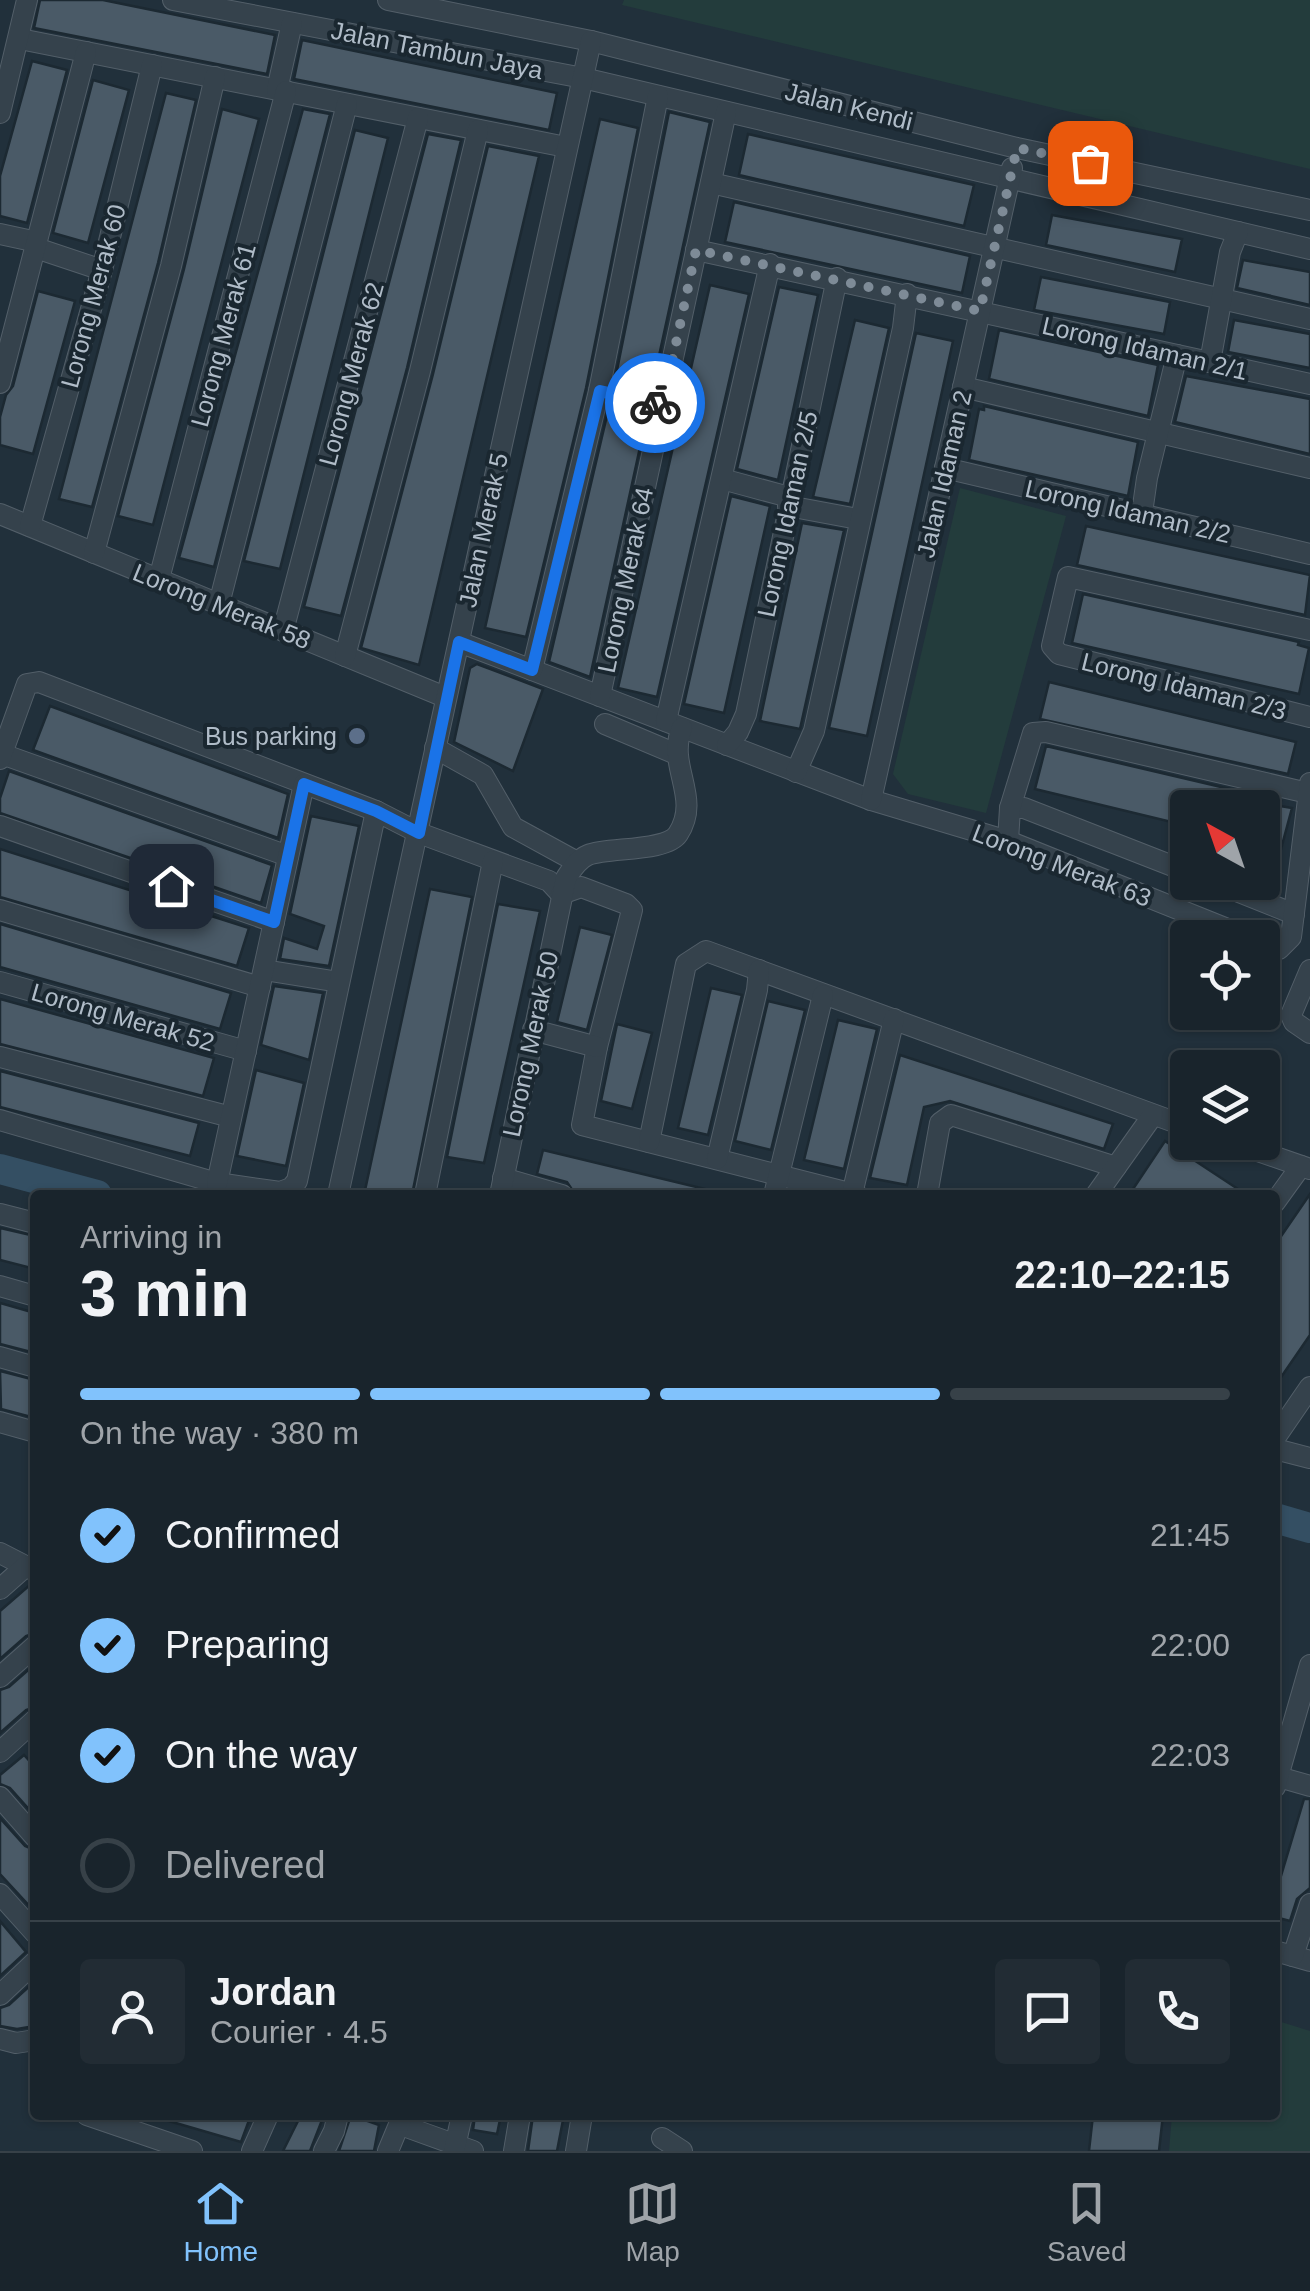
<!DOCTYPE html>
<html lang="en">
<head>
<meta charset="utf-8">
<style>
  body { margin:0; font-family:Arial,sans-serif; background:#222c34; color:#f1f3f6; height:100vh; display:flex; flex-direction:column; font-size:38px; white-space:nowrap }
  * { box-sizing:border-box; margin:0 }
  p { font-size:32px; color:#9fa4a9 }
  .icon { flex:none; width:55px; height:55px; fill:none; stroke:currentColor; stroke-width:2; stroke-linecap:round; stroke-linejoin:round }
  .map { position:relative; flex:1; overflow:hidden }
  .drawer { position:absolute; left:30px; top:1190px; width:1250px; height:930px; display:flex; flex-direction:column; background:#19242c; border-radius:10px; box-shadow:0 2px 8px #0004,0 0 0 2px #374148 }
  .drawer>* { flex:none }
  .needle { width:65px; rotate:320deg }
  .fabs { position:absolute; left:1170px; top:790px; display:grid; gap:20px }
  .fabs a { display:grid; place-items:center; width:110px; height:110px; border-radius:10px; background:#19242c; box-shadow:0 2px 8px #0004,0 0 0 2px #374148; font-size:50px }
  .pin { position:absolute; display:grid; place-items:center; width:85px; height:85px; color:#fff; margin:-42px; border-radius:20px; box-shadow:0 5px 15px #0006 }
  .courier { position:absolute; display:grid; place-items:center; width:100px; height:100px; margin:-50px; border:8px solid #1a73e8; border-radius:50%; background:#fff; color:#222; box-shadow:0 2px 12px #0007 }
  .overview em { font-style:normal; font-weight:800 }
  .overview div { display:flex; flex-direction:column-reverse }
  .overview { display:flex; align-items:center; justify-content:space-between; height:170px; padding:0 50px }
  h1 { font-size:65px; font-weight:800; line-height:75px }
  .bar { display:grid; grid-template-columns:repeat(4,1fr); gap:15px 10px; align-content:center; height:120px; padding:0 50px }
  .bar i { height:12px; border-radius:8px; background:#374148 }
  .bar .selected { background:#81c2fc }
  .bar p { grid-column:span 4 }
  .line { display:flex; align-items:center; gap:25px; padding:0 50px; border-top:2px solid #374148 }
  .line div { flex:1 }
  .round { display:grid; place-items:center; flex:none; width:105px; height:105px; border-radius:10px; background:#222c34 }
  ol { padding:0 50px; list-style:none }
  li { display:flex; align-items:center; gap:30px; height:110px }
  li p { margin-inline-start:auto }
  li .icon { padding:10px; border-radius:50%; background:#81c2fc; color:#111; stroke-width:4 }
  li:last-child { color:#9fa4a9 }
  li i { width:55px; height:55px; border:5px solid #374148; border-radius:50% }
  .tab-bar { display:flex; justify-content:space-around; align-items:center; height:140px; border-top:2px solid #374148; background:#19242c; font-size:28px; color:#9fa4a9 }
  .tab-bar a { display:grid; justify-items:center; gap:5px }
  .tab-bar .selected { color:#81c2fc }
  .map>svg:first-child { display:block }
  .green { fill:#233c3c }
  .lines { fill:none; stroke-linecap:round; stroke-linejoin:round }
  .river { stroke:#344f63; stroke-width:30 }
  .building { fill:#4a5a67; stroke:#1c2932; stroke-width:2.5 }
  .minor-casing { stroke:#535f69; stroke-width:22 }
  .minor { stroke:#35424c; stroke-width:20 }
  .done { stroke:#7e8b97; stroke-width:10; stroke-dasharray:0 18 }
  .route { stroke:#1a73e8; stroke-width:12 }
  .service-dot { fill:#5c6f8a; stroke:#1a2730; stroke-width:4 }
  .labels { text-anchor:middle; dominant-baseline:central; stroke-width:8; stroke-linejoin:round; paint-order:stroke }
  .street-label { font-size:25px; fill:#b0bcc8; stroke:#1a2730 }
  .poi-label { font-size:25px; fill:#b0bcc8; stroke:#1a2730; text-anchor:end }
</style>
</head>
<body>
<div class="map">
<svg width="1310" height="2151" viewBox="0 0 1310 2151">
  <rect width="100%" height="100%" fill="#21303b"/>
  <g class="green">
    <path d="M624,0h686v169l-688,-164z"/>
    <path d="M960,488l106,28 -80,297 -78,-19 -15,-20z"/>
    <path d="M1275,2020l35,11v120h-141l3,-36h103z"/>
  </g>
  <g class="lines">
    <g class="river">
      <path d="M0,1169l97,26"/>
      <path d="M1275,1518l35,10"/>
    </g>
  </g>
  <g class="building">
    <path d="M40,0h63l172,35 -8,39 -233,-46z"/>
    <path d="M302,40l255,53 -8,37 -255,-51z"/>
    <path d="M32,61l35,9 -40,153 -27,-7v-40z"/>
    <path d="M93,80l36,10 -41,153 -35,-10z"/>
    <path d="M166,93l30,7 -38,163 -66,244 -33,-8z"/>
    <path d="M222,109l37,10 -106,406 -35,-9 66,-247z"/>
    <path d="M303,109l27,5 -116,453 -35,-9z"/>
    <path d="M669,112l41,10 -58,266 -37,-8z"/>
    <path d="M600,119l38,9 -52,260 -60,249 -41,-9z"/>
    <path d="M355,130l33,8 -108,431 -36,-8z"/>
    <path d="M428,134l33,6 -54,228 -66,248 -37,-9z"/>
    <path d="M748,134l226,51 -10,41 -225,-51z"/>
    <path d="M488,146l51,10 -120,509 -58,-17 72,-274z"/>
    <path d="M734,202l236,54 -8,37 -237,-51z"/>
    <path d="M1052,215l130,24 -7,33 -129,-27z"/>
    <path d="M1243,260l67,12v33l-73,-17z"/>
    <path d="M1041,277l129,25 -6,32 -130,-24z"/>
    <path d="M710,285l39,9 -92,403 -39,-9z"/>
    <path d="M779,287l39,8 -40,185 -41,-11z"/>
    <path d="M38,291l37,10 -42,153 -33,-9v-28l6,-22 7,-9z"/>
    <path d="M855,320l34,8 -39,176 -37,-7z"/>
    <path d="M1234,320l76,14v34l-82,-16z"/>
    <path d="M999,330l159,35 -10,51 -159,-37z"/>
    <path d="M916,333l37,8 -86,395 -38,-8z"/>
    <path d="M1186,376l124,23v55l-135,-32z"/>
    <path d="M984,406l154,36 -10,54 -159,-36 10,-51 5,1z"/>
    <path d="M609,407l38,8 -57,262 -41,-15z"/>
    <path d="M731,496l39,10 -46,207 -40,-9z"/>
    <path d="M802,523l42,7 -44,199 -40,-8z"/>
    <path d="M1086,526l224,49 -5,40 -228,-50z"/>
    <path d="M1083,594l216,48 -1,3 11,3 -10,46 -227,-51z"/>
    <path d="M477,664l66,25 -30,82 -59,-29 16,-74z"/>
    <path d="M1049,682l247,60 -8,32 -248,-55z"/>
    <path d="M50,706l238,88 -10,44 -245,-88z"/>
    <path d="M1046,746l235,55 -1,5 12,2 -11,41 -19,-4v-37h-74v18l-153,-37z"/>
    <path d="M9,771l263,94 -11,38 -261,-90v-15z"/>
    <path d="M311,816l48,10 -30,140 -49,-7 4,-21 33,11 7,-23 -34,-12z"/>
    <path d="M0,849l249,79 -12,38 -237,-69z"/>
    <path d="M430,889l42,8 -60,298h-48z"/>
    <path d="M498,904l42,7 -56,252 -37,-6z"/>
    <path d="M0,924l231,69 -11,36 -220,-62z"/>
    <path d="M580,927l32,8 -25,95 -30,-8z"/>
    <path d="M274,986l49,7 -14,67 -48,-15z"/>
    <path d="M711,988l31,7 -34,140 -30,-7z"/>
    <path d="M0,999l214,59 -11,38 -203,-52z"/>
    <path d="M768,1001l37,9 -34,140 -36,-9z"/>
    <path d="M838,1020l39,9 -33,140 -40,-9z"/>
    <path d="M617,1024l35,9 -20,76 -31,-8z"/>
    <path d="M900,1055l213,69 -9,25 -154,-48 -26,6 -17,78 -37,-7z"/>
    <path d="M256,1070l48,13 -18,83 -49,-10z"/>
    <path d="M0,1071l199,52 -9,33 -190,-49z"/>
    <path d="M1165,1141l82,54h-118z"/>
    <path d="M543,1150l166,40v5l-134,-1 -8,-12 -30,-8z"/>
    <path d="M1310,1194v141l-35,51v-141z"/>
    <path d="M0,1228l35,8v33l-35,-9z"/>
    <path d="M0,1303l35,10v40l-35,-9z"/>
    <path d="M0,1371l35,9v38l-34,-9z"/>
    <path d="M31,1584l4,1v48l-9,3 -26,23v-48z"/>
    <path d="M35,1664v43l-9,3 -26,23v-43l9,-3z"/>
    <path d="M24,1755l11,12v49l-25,-28 -10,-4v-9z"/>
    <path d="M1304,1799h6v89l-13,11 -7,22 -15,-4v-21z"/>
    <path d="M0,1818l25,28 10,4v62l-35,-38z"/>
    <path d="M0,1921l26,31 -26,24z"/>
    <path d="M35,1981v45l-18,3 -17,-3v-18l9,-3z"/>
    <path d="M162,2115h89l-10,27 -79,-23z"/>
    <path d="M301,2115h23l-14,36h-27z"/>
    <path d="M351,2115l28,10 -5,26h-35z"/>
    <path d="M475,2115h26l-4,19 -24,-4z"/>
    <path d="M533,2115h31l-7,36h-29z"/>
    <path d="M1093,2115h70l-4,36h-70z"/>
  </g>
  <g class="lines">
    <g class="minor-casing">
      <g id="minor">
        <path d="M173,0l410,78 727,171"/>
        <path d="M388,0l203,41 426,107 293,62"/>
        <path d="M20,39l546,108"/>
        <path d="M277,90l15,-67"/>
        <path d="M0,113l27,-113"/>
        <path d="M711,183l599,136"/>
        <path d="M0,234l37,8"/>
        <path d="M36,248l66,22"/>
        <path d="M696,250l614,134"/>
        <path d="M1210,362l20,-110 8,-20"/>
        <path d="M0,383l86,-331"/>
        <path d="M963,387l347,81"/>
        <path d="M599,391l64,13"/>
        <path d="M945,468l365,86"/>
        <path d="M722,479l67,18"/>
        <path d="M788,506l70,13"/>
        <path d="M1142,513l5,-35 30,-123"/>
        <path d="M0,514l445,183"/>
        <path d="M30,526l72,-256 50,-205"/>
        <path d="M94,553l77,-287 44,-189"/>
        <path d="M159,579l127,-488"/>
        <path d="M219,604l128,-500"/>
        <path d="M1310,630l-242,-53 -16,69 7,8 251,63"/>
        <path d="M283,631l135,-513"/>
        <path d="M459,642l412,158 137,41 242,97"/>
        <path d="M345,656l75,-285 58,-241"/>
        <path d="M532,670l67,-279 59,-295"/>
        <path d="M600,696l126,-584"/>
        <path d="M666,721l104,-457"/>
        <path d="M605,724l71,30"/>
        <path d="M727,745l11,-13 8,-18 91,-436"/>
        <path d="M435,748l48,27 30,52 64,35"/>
        <path d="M2,754l286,102"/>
        <path d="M0,759l27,-75 12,-2 337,129 43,22 130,48 12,13"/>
        <path d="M796,772l18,-41 89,-403 4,-34"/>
        <path d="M871,800l141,-632"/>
        <path d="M1010,808h14l164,64"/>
        <path d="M0,826l274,96"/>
        <path d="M1008,841l2,-33 23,-75 13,-1 262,61"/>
        <path d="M1214,882l80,32"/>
        <path d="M561,894l20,-7 45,17 6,6 -35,137 -15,78 275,70"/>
        <path d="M0,910l260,77"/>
        <path d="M1262,942l17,7 12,-12 19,-154"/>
        <path d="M264,970l75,12"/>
        <path d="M1310,970l-19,45 3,7 16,11"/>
        <path d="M0,982l246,69"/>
        <path d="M533,1030l64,17"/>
        <path d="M0,1057l231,60"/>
        <path d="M0,1120l217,63 63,9 11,-4 6,-7 79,-370"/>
        <path d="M649,1142l37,-178 20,-13 482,176"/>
        <path d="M1232,1142l78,27"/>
        <path d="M717,1159l40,-169 2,-20"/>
        <path d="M503,1178l59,17"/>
        <path d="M217,1183l87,-399"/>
        <path d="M852,1194l42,-175"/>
        <path d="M338,1195c86,-384 166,-770 253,-1154"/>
        <path d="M425,1195l68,-334"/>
        <path d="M500,1195l66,-317c6,-9 12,-19 22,-23 20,-8 78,-3 90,-21 24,-37 -12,-68 4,-106"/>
        <path d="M774,1195l49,-200"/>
        <path d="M927,1195l13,-72 11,-8 165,52"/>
        <path d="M1096,1195l57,-80"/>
        <path d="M1275,1202l26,-36"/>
        <path d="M0,1214l35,9"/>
        <path d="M0,1286l35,10"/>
        <path d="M0,1357l35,10"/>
        <path d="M0,1422l35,10"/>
        <path d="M1275,1438l35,-51"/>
        <path d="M1275,1449l35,9"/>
        <path d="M0,1553l35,18"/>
        <path d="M0,1589l26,-23"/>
        <path d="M0,1677l35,-31"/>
        <path d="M0,1752l35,-32"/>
        <path d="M1275,1776l35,10"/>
        <path d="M1275,1787l35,-122"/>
        <path d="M0,1797l35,40"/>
        <path d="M0,1894l35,39"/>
        <path d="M1275,1951l35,10"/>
        <path d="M1293,1956l17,-52"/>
        <path d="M0,1995l35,-33"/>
        <path d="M0,2039l16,4 19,-3"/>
        <path d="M87,2115l105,36"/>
        <path d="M401,2125l72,26"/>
        <path d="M662,2138l20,13"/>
        <path d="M252,2151l16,-36"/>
        <path d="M324,2151l10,-20 4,-16"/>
        <path d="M388,2151l15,-36"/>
        <path d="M454,2151l8,-36"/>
        <path d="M514,2151l6,-36"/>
        <path d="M576,2151l6,-36"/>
      </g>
    </g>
    <use href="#minor" class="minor"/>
  </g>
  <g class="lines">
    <path class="done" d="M655,403l8,1 33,-154 284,61 37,-163 73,15"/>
    <path class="route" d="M171,886l103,36 30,-138 72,27 43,22 40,-191 73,28 68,-279 55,12"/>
  </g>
  <circle class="service-dot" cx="357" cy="736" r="10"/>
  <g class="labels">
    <g class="street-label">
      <text transform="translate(437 50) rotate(11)">Jalan Tambun Jaya</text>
      <text transform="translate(849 106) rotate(14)">Jalan Kendi</text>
      <text transform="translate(93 296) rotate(-75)">Lorong Merak 60</text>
      <text transform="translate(223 335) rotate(-75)">Lorong Merak 61</text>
      <text transform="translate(1145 348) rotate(13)">Lorong Idaman 2/1</text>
      <text transform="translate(351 374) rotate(-75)">Lorong Merak 62</text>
      <text transform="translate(944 474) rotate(-77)">Jalan Idaman 2</text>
      <text transform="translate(1128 511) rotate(13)">Lorong Idaman 2/2</text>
      <text transform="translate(787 514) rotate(-78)">Lorong Idaman 2/5</text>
      <text transform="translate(483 530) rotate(-78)">Jalan Merak 5</text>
      <text transform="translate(625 580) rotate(-78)">Lorong Merak 64</text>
      <text transform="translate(222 606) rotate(22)">Lorong Merak 58</text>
      <text transform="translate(1184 686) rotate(14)">Lorong Idaman 2/3</text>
      <text transform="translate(1062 865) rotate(21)">Lorong Merak 63</text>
      <text transform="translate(123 1017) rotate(16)">Lorong Merak 52</text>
      <text transform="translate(530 1044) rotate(-78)">Lorong Merak 50</text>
    </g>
    <g class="poi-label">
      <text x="337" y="736">Bus parking</text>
    </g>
  </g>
</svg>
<div class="fabs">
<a><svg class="needle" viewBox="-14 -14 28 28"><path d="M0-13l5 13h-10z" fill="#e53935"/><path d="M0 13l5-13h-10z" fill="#9fa4a9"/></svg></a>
<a><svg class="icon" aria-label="locate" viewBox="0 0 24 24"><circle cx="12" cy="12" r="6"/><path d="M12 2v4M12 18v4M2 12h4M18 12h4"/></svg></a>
<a><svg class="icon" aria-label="layers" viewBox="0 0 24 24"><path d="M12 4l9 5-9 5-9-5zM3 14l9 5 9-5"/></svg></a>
</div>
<div class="pin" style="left:1090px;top:163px;background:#ea580c"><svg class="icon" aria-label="bag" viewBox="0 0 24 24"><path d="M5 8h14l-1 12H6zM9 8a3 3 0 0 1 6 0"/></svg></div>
<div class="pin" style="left:171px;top:886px;background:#1f2937"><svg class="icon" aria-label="home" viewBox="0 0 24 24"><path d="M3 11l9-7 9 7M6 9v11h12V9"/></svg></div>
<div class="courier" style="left:655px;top:403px"><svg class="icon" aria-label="bike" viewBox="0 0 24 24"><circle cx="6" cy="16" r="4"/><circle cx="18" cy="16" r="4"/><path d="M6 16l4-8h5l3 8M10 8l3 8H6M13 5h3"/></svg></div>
<section class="drawer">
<div class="overview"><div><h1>3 min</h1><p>Arriving in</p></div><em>22:10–22:15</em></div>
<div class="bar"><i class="selected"></i><i class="selected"></i><i class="selected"></i><i></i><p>On the way · 380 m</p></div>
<ol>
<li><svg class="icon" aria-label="check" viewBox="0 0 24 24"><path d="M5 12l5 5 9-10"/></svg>Confirmed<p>21:45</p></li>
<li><svg class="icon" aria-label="check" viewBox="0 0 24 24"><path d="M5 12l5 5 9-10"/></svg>Preparing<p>22:00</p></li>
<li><svg class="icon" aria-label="check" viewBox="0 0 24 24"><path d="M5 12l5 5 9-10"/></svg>On the way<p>22:03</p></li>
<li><i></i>Delivered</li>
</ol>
<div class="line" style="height:180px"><a class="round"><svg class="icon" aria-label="person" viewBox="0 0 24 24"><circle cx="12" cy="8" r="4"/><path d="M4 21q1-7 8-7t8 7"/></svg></a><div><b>Jordan</b><p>Courier · 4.5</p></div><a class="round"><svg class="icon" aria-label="chat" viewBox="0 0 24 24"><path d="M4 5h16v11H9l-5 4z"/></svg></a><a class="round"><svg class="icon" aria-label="phone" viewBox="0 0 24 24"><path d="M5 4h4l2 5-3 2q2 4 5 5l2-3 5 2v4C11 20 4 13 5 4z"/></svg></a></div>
</section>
</div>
<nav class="tab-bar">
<a class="selected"><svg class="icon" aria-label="home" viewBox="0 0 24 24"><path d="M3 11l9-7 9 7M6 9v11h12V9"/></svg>Home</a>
<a><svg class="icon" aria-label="map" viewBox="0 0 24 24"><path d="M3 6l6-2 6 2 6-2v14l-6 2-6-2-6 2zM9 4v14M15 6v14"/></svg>Map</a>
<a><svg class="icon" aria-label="saved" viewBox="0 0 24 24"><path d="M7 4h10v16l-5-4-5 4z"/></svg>Saved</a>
</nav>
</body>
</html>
